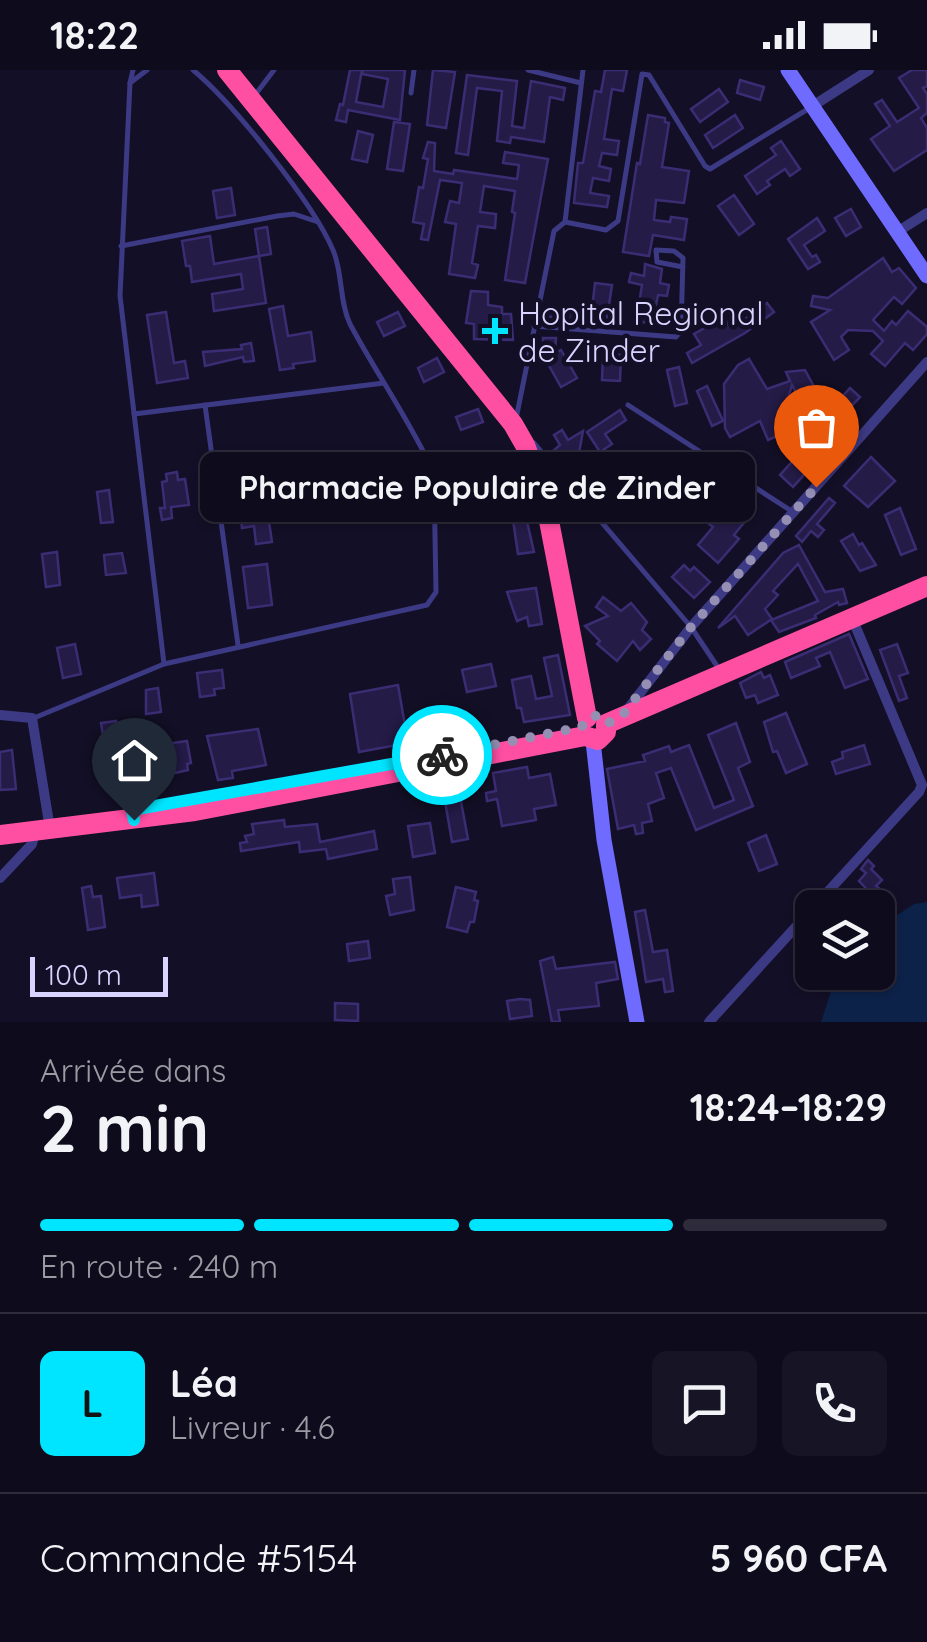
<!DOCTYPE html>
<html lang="fr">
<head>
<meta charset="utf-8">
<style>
  body { margin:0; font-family:Quicksand,sans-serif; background:#171425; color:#f1f3f6; height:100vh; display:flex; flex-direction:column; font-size:38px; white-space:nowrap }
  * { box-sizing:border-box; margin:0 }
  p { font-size:32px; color:#9b9ba3 }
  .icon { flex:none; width:55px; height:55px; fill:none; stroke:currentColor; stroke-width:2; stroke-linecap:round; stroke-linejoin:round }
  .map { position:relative; height:952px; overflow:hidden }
  .side { display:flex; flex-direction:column; background:#0e0b1c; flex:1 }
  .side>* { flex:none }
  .fabs { position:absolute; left:795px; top:820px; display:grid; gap:20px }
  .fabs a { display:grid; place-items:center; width:100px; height:100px; border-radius:15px; background:#0e0b1c; box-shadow:0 2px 8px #0004,0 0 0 2px #2e2b3b; font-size:50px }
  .scale { position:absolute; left:30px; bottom:25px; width:138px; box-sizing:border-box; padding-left:10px; border:5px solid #d9d4ff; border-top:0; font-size:28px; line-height:35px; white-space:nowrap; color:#d9d4ff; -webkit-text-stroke:8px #130f26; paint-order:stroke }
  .pin { position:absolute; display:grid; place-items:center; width:85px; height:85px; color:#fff; margin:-102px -42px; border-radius:50% 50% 50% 0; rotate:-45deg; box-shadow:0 0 10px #0007 }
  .pin .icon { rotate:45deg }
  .courier { position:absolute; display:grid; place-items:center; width:100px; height:100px; margin:-50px; border:8px solid #00e5ff; border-radius:50%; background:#fff; color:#222; box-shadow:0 2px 12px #0007 }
  .bubble { position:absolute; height:70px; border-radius:15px; background:#0e0b1c; box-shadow:0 2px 8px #0004,0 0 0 2px #2e2b3b; font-size:32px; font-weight:700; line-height:70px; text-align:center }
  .headline em { font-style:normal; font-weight:700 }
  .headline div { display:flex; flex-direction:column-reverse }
  .headline { display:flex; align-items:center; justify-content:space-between; height:170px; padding:0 40px }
  h1 { font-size:65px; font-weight:700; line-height:75px }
  .bar { display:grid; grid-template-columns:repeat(4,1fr); gap:15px 10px; align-content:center; height:120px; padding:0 40px }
  .bar i { height:12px; border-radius:8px; background:#2e2b3b }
  .bar .active { background:#00e5ff }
  .bar p { grid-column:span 4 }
  .line { display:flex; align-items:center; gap:25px; padding:0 40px; border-top:2px solid #2e2b3b }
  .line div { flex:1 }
  .round { display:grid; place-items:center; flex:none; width:105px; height:105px; border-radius:15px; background:#171425 }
  .status { display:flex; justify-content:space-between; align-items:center; height:70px; padding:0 50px; background:#0e0b1c; direction:ltr }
  .status svg { height:28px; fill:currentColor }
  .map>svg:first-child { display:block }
  .water { fill:#0c2248 }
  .building { fill:#241b47; stroke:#3b2d73; stroke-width:2.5 }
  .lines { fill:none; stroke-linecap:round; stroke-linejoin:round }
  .lane { stroke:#3d3a85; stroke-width:5 }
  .street { stroke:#3d3a85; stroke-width:10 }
  .secondary { stroke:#6f6bff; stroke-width:15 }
  .highway { stroke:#ff4fa3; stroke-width:20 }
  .done { stroke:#948fb3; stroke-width:10; stroke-dasharray:0 18 }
  .route { stroke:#00e5ff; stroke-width:12 }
  .poi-dot { fill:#00e5ff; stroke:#130f26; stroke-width:4 }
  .labels { text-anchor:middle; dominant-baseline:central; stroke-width:9; stroke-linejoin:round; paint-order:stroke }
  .poi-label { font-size:32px; fill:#d9d4ff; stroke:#130f26; text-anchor:start }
</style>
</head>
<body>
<div class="status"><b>18:22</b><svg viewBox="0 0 49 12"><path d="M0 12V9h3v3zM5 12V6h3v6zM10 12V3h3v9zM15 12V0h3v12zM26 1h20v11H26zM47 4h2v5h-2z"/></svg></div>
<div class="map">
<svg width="927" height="952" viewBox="0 0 927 952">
  <rect width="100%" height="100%" fill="#130f26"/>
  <path class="water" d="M927,832v120h-106l16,-49 41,-1v-44l36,-24z"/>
  <g class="building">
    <path d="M350,0h12l-6,32 27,5 5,-28 -26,-5 1,-4h42l-5,50 -52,-10 -2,12 -10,-2 4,-16 3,1z"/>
    <path d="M433,0l22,2 -9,56 -19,-3z"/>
    <path d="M605,0h22l-4,21 -11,-2 -8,50 15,2 -2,14 -15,-2 -3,13 12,3 -2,12 -16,-3 -3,15 19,3 -2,11 -33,-4 4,-40h5l12,-72 6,1z"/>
    <path d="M912,0h15v16l-4,2 4,6v19l-6,5 6,10v22l-33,21 -23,-32 19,-13 -15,-22 7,-4 15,22 22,-14 -20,-30z"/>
    <path d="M467,5l50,6 -5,45 12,2 7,-47 34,7 -2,12 -13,-3 -6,45 -33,-5 -1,6 -13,-2 5,-50 -25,-3 -9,67 -12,-2z"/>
    <path d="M740,10l24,7 -4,13 -23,-7z"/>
    <path d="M719,19l9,13 -28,20 -9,-13z"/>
    <path d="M648,45l17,3v4l4,1 -7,44 27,4 -5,32 -28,-3 -2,20 16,2 1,-5 16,2 -3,21 -31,-5 -4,21 -26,-4 14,-89 3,1z"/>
    <path d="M735,45l8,13 -30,20 -8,-13z"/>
    <path d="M394,52l16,2 -7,47 -16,-2z"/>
    <path d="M358,61l15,4 -6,27 -15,-3z"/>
    <path d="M781,71l19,28 -10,7 -5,-7 -18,12 3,4 -13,9 -12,-18 31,-21 -5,-7z"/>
    <path d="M428,72l7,1 -1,28 19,3 1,-4 63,9 2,-14 -16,-2 2,-11 43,7 -23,124 -20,-3 10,-67 -3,-1 3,-21 -31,-5 -4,26 16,2 -1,14 -17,-2 -6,37 6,2 -3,13 -26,-4 7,-50 -11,-2 5,-21 9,2 3,-20 -22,-3 -12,60 -7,-1 3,-15 -11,-2 6,-35 4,1 5,-29 -5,-1z"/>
    <path d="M231,118l4,27 -18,3 -4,-27z"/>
    <path d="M734,125l20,29 -15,11 -21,-29z"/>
    <path d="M851,139l10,18 -15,9 -11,-18z"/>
    <path d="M817,148l8,13 -21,14 8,12 4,-2 4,7 -12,7 -20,-30z"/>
    <path d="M267,157l4,27 -12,2 -4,-27z"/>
    <path d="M210,166l4,28 45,-8 7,47 -52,8 -2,-17 31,-5 -2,-15 -49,8 -2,-16h-4l-4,-25z"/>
    <path d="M883,188l9,14 7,-4 17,20 -14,16 -8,-7 -21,23 11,11 8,-10 4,4 12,-14 19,16v7l-14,16 -8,-7 -20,23 -14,-12 12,-13 -10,-10 -25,-1 -7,7 8,13 -15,10 -23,-38 19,-12 -19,-4 2,-10 15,2z"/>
    <path d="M645,194l17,5 -2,14 9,2 -2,11 -9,-1 -3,15 10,2 -1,11 -28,-1 6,-37 -13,-3 2,-9 13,3z"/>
    <path d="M595,213l17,2 -6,40 -61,-9 1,-7 45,8z"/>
    <path d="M471,221l17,1v13l14,2v7h9l2,26 -39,-1v-15l-8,-1z"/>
    <path d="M767,233l7,9 -29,21 -53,30 -5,-10 14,-8 -7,-11 30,-17 5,9 13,-5z"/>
    <path d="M283,236l5,30 23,-4 4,29 -22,3 1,4 -14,2 -11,-61z"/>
    <path d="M166,242l8,51 11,-2 3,17 -31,5 -10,-68z"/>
    <path d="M398,242l7,14 -21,10 -7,-14z"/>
    <path d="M543,268h13l-1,15 6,-3 16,28 -16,9 -18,-32z"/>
    <path d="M251,273l3,18 -10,1 -1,-5 -38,9 -2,-14 39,-3 -1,-4z"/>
    <path d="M603,284l18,1 -1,26 -18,-1z"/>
    <path d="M437,288l7,14 -20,10 -6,-14z"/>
    <path d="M749,289l18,30 23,-8 -4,-9 19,-2 13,24 -17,8 -9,-17 -15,51 -9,4 -8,-19 -30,16 -5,-9 -1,-44 14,-19z"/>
    <path d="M679,297l8,36 -12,3 -8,-36z"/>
    <path d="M707,316l16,35 -11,5 -15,-35z"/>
    <path d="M850,318l10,9 -17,18 -9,-9z"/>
    <path d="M478,339l5,13 -22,8 -5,-13z"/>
    <path d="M620,340l6,10 -21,14 7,10 -12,8 -13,-20z"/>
    <path d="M797,342l21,15 -25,30 -9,-8 18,-23 -23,9z"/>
    <path d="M562,360l6,10 15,-9 -4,22 -22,4 -4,-6 7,-6 -6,-10z"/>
    <path d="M798,385l13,12 -18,20 -13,-12z"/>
    <path d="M645,386l10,8 -25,28 -9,-8z"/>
    <path d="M871,387l24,24 -27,26 -24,-21z"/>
    <path d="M514,388l4,16 -25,8 -5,-16z"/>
    <path d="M177,402l1,8 7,-1 4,26 -18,2 1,11 -10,2 -2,-12h5l-3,-26 5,-1 -1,-7z"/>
    <path d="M109,420l4,32 -12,1 -4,-31z"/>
    <path d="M520,421l14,61 -16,2 -9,-61z"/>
    <path d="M829,428l6,5 -18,21 7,6 -6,7 -7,-6 -9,11 -6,-6z"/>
    <path d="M733,437l14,12 -13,16 5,4 -21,24 -20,-18 15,-18 -5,-4 6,-7 6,5z"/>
    <path d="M900,438l16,41 -15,6 -16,-40z"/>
    <path d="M268,445l4,27 -16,2 -2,-18 -12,2 -1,-10z"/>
    <path d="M853,464l6,11 3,-2 14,22 -16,6 -19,-30z"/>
    <path d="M799,475l26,47 18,-3 4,14 -8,2 -1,-3 -23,13 1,3 -37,14 -8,-12 47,-19 -20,-37 -25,27 5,4 -13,14 7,10 -24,16 -13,-19 -17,12 65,-75z"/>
    <path d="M57,482l3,33 -14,2 -4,-33z"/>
    <path d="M122,483l4,20 -20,2 -2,-20z"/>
    <path d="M267,494l5,41 -24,3 -5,-41z"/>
    <path d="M684,495l6,6 4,-4 16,15 -16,16 -22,-21z"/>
    <path d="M536,518l6,36 -13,2 -2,-9 -10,4 -10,-29z"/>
    <path d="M603,527l18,14 10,-8 16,19 -5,8 9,9 -11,11 -7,-9 -16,20 -20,-17 3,-3 -15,-15 23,-10 -12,-9z"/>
    <path d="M849,564l19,45 -23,9 -15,-36 -14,6 4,8 -29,12 -6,-16z"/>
    <path d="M75,574l6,30 -18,4 -6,-30z"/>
    <path d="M897,574l11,29 -9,3 8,22 -8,3 -19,-51z"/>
    <path d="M558,585l12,60 -46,7 -3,-14h-4l-5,-28 19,-4 5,23 16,-3 -8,-38z"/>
    <path d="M491,594l5,22 -29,6 -5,-22z"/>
    <path d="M222,600l2,18 -10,1 1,6 -15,2 -3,-24z"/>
    <path d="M761,602l3,6 6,-3 8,20 -20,8 -3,-8 -9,3 -6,-15z"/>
    <path d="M398,615l10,58 -49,9 -9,-58z"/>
    <path d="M158,618l3,24 -15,2v-24z"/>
    <path d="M786,643l21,51 -21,9 -9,-22 -4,1 -9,-30z"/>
    <path d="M116,651l11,62 -16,3 -10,-63z"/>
    <path d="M736,653l14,39 -12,6 15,38 -57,24 -25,-62 -15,5 8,25 -16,6 4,17 -10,2 1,10 -7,1 -2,-9 -16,4 -11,-60 38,-8 -2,-6 26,-9 2,6 18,-7 25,63 20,-8 -26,-65z"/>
    <path d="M258,659l8,36 -34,6 1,7 -15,2 -11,-44z"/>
    <path d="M187,671l4,22 -4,1 1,6 -13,3 -9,-29z"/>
    <path d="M864,675l6,19 -34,10 -4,-12 11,-4 -1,-6z"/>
    <path d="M12,680l4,39 -16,1v-38z"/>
    <path d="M527,697l2,11 21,-4 6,31 -22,4 2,11 -34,6 -5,-27 -10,2 -1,-8 10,-2 -3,-18z"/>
    <path d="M456,705l12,64 -16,3 -11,-64z"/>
    <path d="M284,750l1,7 32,-3 3,18 54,-11 3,18 -49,10 -2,-10 -26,3 -1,-10 -58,9 -1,-8 7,-1 -2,-6 9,-2 -2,-10z"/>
    <path d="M430,753l5,30 -22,4 -5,-31z"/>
    <path d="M766,765l11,29 -18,7 -11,-28z"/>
    <path d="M868,790l6,6 -3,3 11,11 -6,6 12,10 -7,8 -22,-23 7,-8 -5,-4z"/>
    <path d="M154,803l4,32 -16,2 -1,-12 -21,3 -3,-20z"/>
    <path d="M410,807l4,33 -24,5 -4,-19 9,-2 -2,-15z"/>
    <path d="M91,816l2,11 8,-1 4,31 -17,3 -6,-42z"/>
    <path d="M456,817l20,5 -2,8 4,1 -4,21h-4l-3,10 -20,-5z"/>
    <path d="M645,840l8,42 14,-2 6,41 -8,1 -2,-13 -17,3 -11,-70z"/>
    <path d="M368,871l2,17 -21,3 -2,-17z"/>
    <path d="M553,887l3,12 59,-7 3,17 -22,4 3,23 -41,4 2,12h-8l-12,-61z"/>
    <path d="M520,929l10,1 2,16 -22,3 -3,-18z"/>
    <path d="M335,933l23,1v17l-23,-1z"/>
  </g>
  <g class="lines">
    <g class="lane">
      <path d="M133,0l-3,13 -10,213 44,368"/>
      <path d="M528,0l53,13"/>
      <path d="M583,0l-18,152 41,8 12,-9 24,-147 7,1 56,91 5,3 98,-60"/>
      <path d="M130,13l17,-13"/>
      <path d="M411,23l3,-23"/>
      <path d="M255,25l19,-25"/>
      <path d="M121,176l156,-30 17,-2 24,8"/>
      <path d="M534,256l142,11 5,-6 2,-73 -9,-7 -18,-1 1,12 26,5"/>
      <path d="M205,335l33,240"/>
      <path d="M628,335l165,107"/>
      <path d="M134,344l250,-31"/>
      <path d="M516,349l38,-188 11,-9"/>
      <path d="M534,373l157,184 28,42"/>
      <path d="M34,648l130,-54 263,-59 9,-13 -2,-114 -5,-15c-23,-48 -54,-92 -79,-139 -11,-23 -7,-51 -17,-74 -20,-47 -100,-147 -140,-180"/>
    </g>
    <g class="street">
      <path d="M811,37l58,-37"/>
      <path d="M897,162l30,-19"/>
      <path d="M627,640l64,-83 236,-265"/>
      <path d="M0,645l32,3 18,111"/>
      <path d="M0,808l32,-34 3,-12"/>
      <path d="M709,952l210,-230 3,-7 -70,-167"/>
    </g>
    <g class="secondary">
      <path d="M788,0l139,206"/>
      <path d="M593,671l11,99 33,182"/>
    </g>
    <g class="highway">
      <path d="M227,0l286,354 12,21 20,55 42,218"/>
      <path d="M0,765l195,-24 390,-75 13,4 8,-8v-8l321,-138"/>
    </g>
  </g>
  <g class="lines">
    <path class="done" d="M442,685l140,-28c2,-10 11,-14 20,-9l4,6 15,-7 70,-90 125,-140"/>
    <path class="route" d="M134,750l-2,-10 310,-55"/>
  </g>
  <path class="poi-dot" d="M490 246h10v10h10v10h-10v10h-10v-10h-10v-10h10z"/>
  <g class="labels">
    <g class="poi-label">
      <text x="518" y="243">Hopital Regional<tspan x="518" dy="37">de Zinder</tspan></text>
    </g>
  </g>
</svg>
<div class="fabs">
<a><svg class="icon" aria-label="layers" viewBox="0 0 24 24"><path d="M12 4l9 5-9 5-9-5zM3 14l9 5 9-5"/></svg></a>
</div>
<div class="scale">100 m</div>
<div class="pin" style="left:816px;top:417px;background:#ea580c"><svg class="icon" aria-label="bag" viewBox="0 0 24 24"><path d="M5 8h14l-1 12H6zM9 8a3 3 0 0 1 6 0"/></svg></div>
<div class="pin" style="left:134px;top:750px;background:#1f2937"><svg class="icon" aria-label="home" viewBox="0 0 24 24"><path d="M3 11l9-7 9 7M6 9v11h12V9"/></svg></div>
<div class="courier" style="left:442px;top:685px"><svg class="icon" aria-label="bike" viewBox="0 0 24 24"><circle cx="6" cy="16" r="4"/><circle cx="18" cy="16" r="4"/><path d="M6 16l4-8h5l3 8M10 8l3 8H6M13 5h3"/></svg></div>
<div class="bubble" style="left:200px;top:382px;width:555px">Pharmacie Populaire de Zinder</div>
</div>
<section class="side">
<div class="headline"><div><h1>2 min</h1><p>Arrivée dans</p></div><em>18:24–18:29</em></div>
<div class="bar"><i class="active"></i><i class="active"></i><i class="active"></i><i></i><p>En route · 240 m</p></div>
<div class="line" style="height:180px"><b class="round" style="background:#00e5ff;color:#111">L</b><div><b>Léa</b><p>Livreur · 4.6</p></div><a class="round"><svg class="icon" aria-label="chat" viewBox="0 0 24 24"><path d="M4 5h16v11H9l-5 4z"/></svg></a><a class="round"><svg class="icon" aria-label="phone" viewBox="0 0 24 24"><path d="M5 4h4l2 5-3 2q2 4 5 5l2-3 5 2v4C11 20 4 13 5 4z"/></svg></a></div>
<div class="line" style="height:130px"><div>Commande #5154</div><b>5 960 CFA</b></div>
</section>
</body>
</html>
